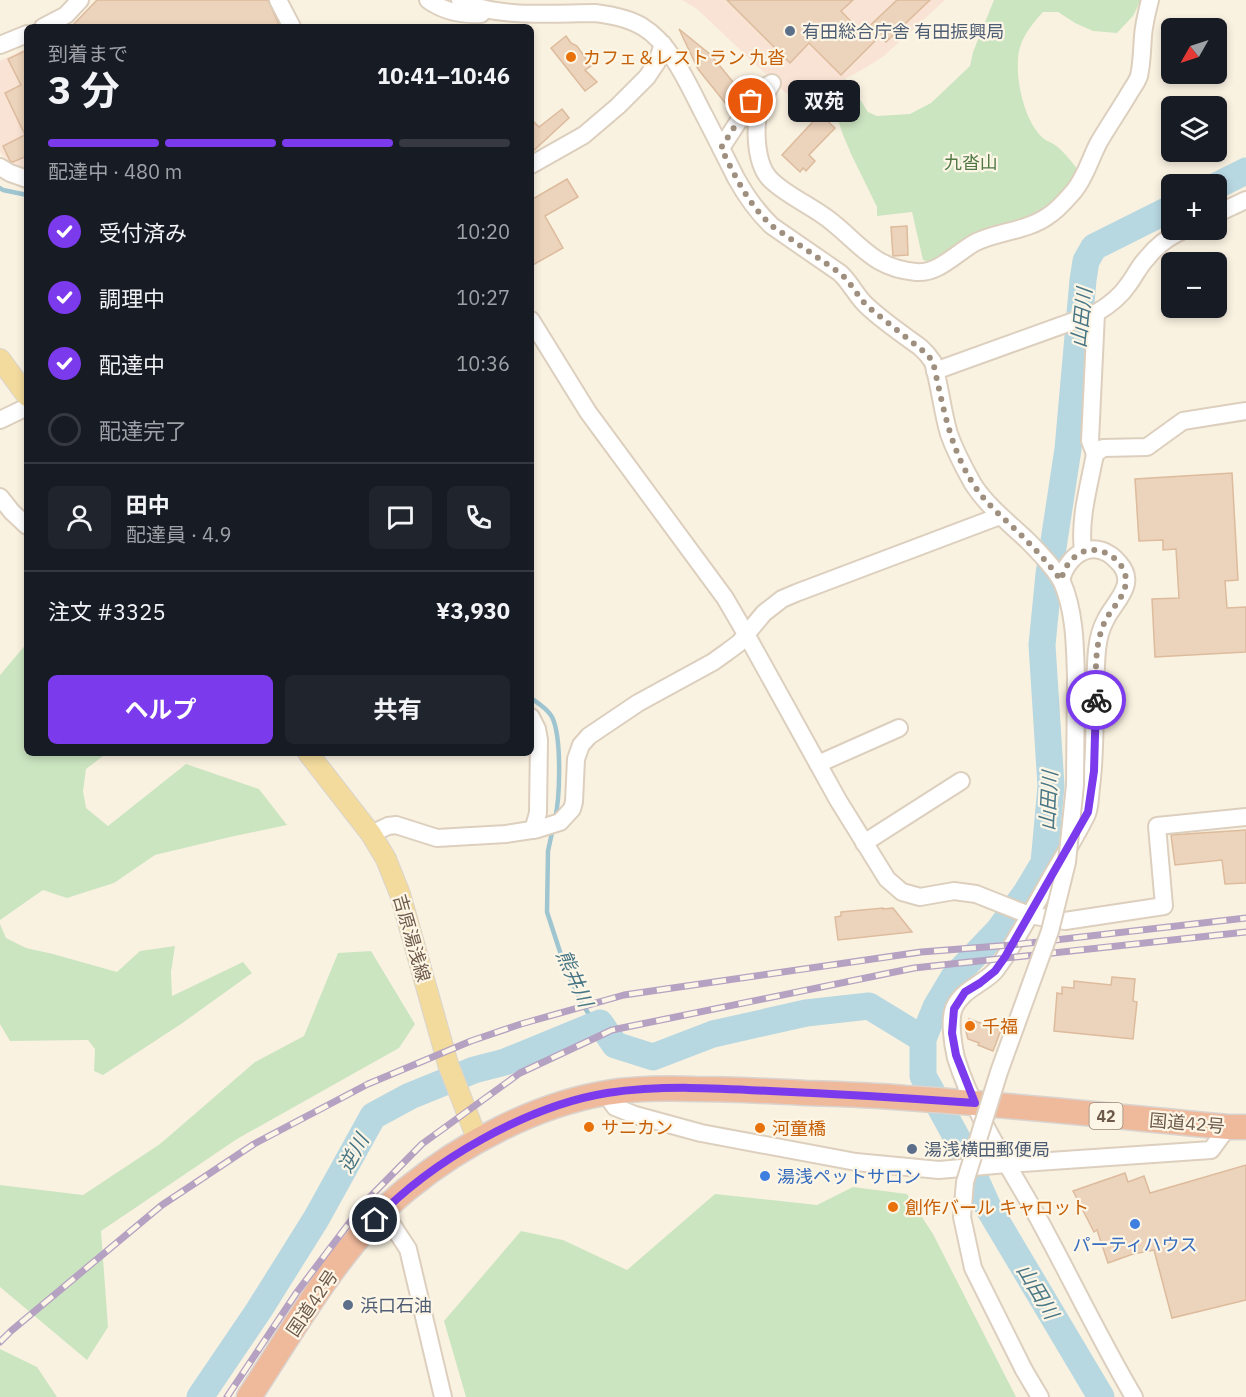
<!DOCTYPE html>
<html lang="ja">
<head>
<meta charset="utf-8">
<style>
  body { margin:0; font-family:"IBM Plex Sans","Noto Sans JP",sans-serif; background:#20242c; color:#f1f3f6; height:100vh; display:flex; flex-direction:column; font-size:22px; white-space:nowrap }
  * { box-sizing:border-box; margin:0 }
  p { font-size:20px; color:#9ea1a6 }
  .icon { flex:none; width:33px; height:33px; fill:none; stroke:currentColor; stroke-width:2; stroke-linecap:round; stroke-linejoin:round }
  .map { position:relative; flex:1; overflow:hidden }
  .sheet { position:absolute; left:24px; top:24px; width:510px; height:732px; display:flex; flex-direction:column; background:#171b24; border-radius:9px; box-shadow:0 3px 9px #0003 }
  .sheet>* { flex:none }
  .needle { width:39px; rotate:231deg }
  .fabs { position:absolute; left:1161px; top:18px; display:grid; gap:12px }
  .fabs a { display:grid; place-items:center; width:66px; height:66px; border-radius:9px; background:#171b24; box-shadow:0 3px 9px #0003; font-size:30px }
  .pin { position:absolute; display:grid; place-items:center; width:51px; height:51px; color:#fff; margin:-26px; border:3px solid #fff; border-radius:50%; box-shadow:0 2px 6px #0007 }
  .courier { position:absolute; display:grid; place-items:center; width:60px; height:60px; margin:-30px; border:4px solid #7c3aed; border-radius:50%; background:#fff; color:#222; box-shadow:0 2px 8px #0007 }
  .bubble { position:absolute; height:42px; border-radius:9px; background:#171b24; box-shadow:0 3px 9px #0003; font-size:20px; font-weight:700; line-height:42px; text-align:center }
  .head em { font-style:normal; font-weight:700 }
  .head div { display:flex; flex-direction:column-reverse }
  .head { display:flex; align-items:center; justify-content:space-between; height:102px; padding:0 24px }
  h1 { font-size:39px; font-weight:700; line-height:45px }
  .bar { display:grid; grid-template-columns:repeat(4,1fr); gap:9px 6px; align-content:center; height:72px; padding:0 24px }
  .bar i { height:8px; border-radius:4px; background:#363941 }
  .bar .selected { background:#7c3aed }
  .bar p { grid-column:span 4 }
  .line { display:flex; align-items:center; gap:15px; padding:0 24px; border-top:2px solid #363941 }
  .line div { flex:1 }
  .round { display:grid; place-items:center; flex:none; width:63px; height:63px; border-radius:9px; background:#20242c }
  ol { padding:0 24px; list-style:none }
  li { display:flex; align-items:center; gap:18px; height:66px }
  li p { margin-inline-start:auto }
  li .icon { padding:6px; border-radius:50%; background:#7c3aed; color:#fff; stroke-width:4 }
  li:last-child { color:#9ea1a6 }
  li i { width:33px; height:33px; border:3px solid #363941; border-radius:50% }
  .cta { display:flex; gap:12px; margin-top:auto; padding:12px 24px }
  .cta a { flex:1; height:69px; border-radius:9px; background:#7c3aed; color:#fff; font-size:24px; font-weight:700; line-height:69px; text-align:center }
  .cta a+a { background:#20242c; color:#f1f3f6 }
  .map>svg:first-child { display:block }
  .commercial { fill:#f9e3d5 }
  .green { fill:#cce5c1 }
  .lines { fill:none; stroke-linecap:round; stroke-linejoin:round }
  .stream { stroke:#9fc5d1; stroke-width:4.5 }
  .river { stroke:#b7d7e1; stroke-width:27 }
  .building { fill:#ecd3bb; stroke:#ddbb9d; stroke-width:1.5 }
  .minor-casing { stroke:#ddcfbe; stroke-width:20 }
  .major-casing { stroke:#d9d4d0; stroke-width:22 }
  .highway-casing { stroke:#d9d4d0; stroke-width:27 }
  .minor { stroke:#fff; stroke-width:16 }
  .major { stroke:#f3db9e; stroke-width:20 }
  .highway { stroke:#efb99c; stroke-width:24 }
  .rail-casing { stroke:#b5a1c1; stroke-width:7 }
  .rail { stroke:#fdf6e6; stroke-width:4.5; stroke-dasharray:14; stroke-linecap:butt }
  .minor-bridge-casing { stroke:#ddcfbe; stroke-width:20; stroke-linecap:butt }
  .minor-bridge { stroke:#fff; stroke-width:16 }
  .done { stroke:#9f8f7f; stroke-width:6; stroke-dasharray:0 10.8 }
  .route { stroke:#7c3aed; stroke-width:8 }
  .service-dot { fill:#5c6f8a; stroke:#fdf6e6; stroke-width:2 }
  .food-dot { fill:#e8710a; stroke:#fdf6e6; stroke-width:2 }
  .shop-dot { fill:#3f7fe0; stroke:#fdf6e6; stroke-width:2 }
  .labels { text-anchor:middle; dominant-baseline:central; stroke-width:4.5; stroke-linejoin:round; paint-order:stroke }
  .shield { fill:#fdf6e6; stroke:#998979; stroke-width:1.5 }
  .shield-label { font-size:16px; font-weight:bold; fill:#6e5a4a }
  .service-label { font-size:18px; fill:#4e5e75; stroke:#fdf6e6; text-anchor:start }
  .food-label { font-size:18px; fill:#c56008; stroke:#fdf6e6; text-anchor:start }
  .park-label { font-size:18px; fill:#517946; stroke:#fdf6e6 }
  .street-label { font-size:18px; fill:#6e5a4a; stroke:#fdf6e6 }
  .shop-label { font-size:18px; fill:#366cbe; stroke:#fdf6e6; text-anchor:start }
  .water-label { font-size:20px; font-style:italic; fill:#4a7786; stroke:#fdf6e6 }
</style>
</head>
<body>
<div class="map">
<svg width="1246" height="1397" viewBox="0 0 1246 1397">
  <rect width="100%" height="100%" fill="#faf2e1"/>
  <g class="commercial">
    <path d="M682,0h263l-61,56 -24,15 -25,13 -24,1 -11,-4 -13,13 -90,-85z"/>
    <path d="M27,48v121l-16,-5 -11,-12v-91z"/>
  </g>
  <g class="green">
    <path d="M994,0h147l-8,16 -16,17 -24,-2 -18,-8 -17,-11h-15c-9,10 -19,22 -23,35 -7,24 3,74 23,91 3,3 8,4 12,7 10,7 17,18 25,27l-33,38 -113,53 -11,-3 -11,-48 -35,4v-9l-25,-51 -9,-21 -6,-18 -5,-25 3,-8 10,-5 6,6 17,27 9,4 33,-2 21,-11 39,-37 3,-14z"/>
    <path d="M27,643v110h80l-21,16 -3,22 3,17 22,18 78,-62 73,25 28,36 -57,12 -75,18 -41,28 -47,15 -24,-8 -43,30v-245z"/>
    <path d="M0,924l6,14 20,10 27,6 64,18 23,-21 35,-5 -4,26 1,24 71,-34 9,11 -71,51 -78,51 -9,-4 1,-22 -7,-9 -78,1 -10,-17z"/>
    <path d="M371,951l44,73 -16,24 -162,91 -136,92 7,96 -21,33 -87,-73v-102l83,10 77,-51 95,-82 49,-26 34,-83z"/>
    <path d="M853,1187l54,7 26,40 83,163h-550l-22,-76 77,-90 42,9 64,30 88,-76 102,11z"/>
    <path d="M0,1349l37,18 20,30h-57z"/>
  </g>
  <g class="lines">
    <g class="stream">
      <path d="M0,188l3,2 24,5"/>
      <path d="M531,698c7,5 17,11 21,19 10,20 8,80 3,102"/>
      <path d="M553,828l-5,23 -1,61 18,55 16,34 7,12 12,10"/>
    </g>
    <g class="river">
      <path d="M1216,186l30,-15"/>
      <path d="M200,1397l59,-87 57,-91 57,-103 37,-20 64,-26 31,-8 95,-39 15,22 38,12 60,-23 93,-21 63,-7 54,33"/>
      <path d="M1101,1397l-113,-190 -31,-69 -34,-62v-37l13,-32 18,-30 45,-47 27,-37 18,-30 7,-77 -9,-141 7,-71 19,-125 15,-169 3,-19 8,-14 78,-39"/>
    </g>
  </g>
  <g class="building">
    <path d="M97,0h171l12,27h-209z"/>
    <path d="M727,0h126l-12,11 21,22 35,-33h33l-44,42 -6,-6 -39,39 -32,-32 -19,20z"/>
    <path d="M679,29l32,26 30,37 -15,12 -28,-35z"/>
    <path d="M566,36l5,7 6,3 14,20 -6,4 12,12 -12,9 -34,-43z"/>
    <path d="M27,50v106l-14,6 -3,-1 -7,-15 22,-11 -20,-42 16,-8 -13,-26z"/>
    <path d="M562,109l7,9 -38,35v-34l8,8z"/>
    <path d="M820,114l15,14 -26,27 6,6 -9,10 -3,-3 -3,4 -18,-17z"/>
    <path d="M567,179l11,18 -33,19 18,32 -32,18v-66z"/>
    <path d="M907,226l1,29 -15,1 -2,-29z"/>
    <path d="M1232,473l6,107 -13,1 2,27 19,-1v45l-91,5 -3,-58 27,-1 -3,-49 -13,1v-10l-24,1 -4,-62z"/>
    <path d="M1246,830v53l-21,1 -3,-24 -47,5 -4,-30z"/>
    <path d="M883,908v1l10,-1 19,24 -74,8 -3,-23 6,-1v-4z"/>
    <path d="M1112,977l23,2 -2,22 4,1 -4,37 -79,-8 3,-38 5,1v-7l12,1v-7l37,4z"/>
    <path d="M969,1019l32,11 -8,21 -15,-6 1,-2 -11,-4 -3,-11z"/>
    <path d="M1246,1165v135l-74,18 -18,-68 -21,4 -25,9 -11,-33 -3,2 -21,-41 52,-18 3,9 16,-6 6,17z"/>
  </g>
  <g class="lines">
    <g class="minor-casing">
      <g id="minor">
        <path d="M278,0l14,27"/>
        <path d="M428,0c15,11 35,15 53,14"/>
        <path d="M460,0c35,19 95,13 135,13 16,2 34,5 48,14 28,17 45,57 60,86 11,21 22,43 33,65 10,18 21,34 36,48l68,47c11,10 16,23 27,33 16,15 35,28 53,41l7,7 6,8c7,24 9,48 16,72 6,17 15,34 24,50 14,22 35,38 54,56 10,10 29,30 35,42 13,30 13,64 14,95"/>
        <path d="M43,27l23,-12 14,-15"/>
        <path d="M0,45l27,-11"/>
        <path d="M721,148l38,-58 13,-7c-4,8 -10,16 -12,24 -6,21 -5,59 12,74 17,16 42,26 60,41 30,24 42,46 84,50 23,2 41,-20 60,-30 23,-11 51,-11 72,-26 10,-6 18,-16 26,-25 12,-15 16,-32 25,-49 10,-17 21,-33 31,-50 3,-5 7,-10 9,-16 3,-13 3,-27 4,-40 1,-13 4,-24 7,-36"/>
        <path d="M531,165l53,-30 34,-29 29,-29 10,-15 6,-18"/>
        <path d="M0,167l10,6 17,6"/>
        <path d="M1216,214l30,-14"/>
        <path d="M531,320l57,92 137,186 21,36 92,166 49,79 15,13 18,5 34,-6 22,3 53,21 36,6 99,-15 -7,-80 89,-9"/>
        <path d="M935,371l161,-58c12,-7 24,-16 32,-28 7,-9 11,-19 19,-27 10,-13 23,-22 37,-28"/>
        <path d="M0,420l27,-13"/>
        <path d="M1095,454l-5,-13 6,-128"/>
        <path d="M0,497l12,15 15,14"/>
        <path d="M1083,551c-4,-32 6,-65 12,-97l8,-6 44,-1 36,-26 63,-10"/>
        <path d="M1061,580c8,-29 36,-43 58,-17 19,21 -4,38 -13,56 -5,9 -8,21 -9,31 -4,45 0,92 -6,137 -1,9 -1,19 -4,27 -10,21 -23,41 -34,60 -16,28 -31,56 -48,83 -4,5 -7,11 -11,15 -13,13 -32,18 -40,36 -5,12 -1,37 2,50 17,55 53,108 81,158 33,60 62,122 97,181"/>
        <path d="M531,717l6,12 2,11 -1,73 -5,17"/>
        <path d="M818,764l81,-36"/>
        <path d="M371,834l17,-8 8,-1 41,13 69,-4 32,-5 22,-7 12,-13 2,-7 2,-43 5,-14 8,-9 49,-33 75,-41 14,-10 12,-9 25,-30 18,-14 14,-6 204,-77"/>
        <path d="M864,843l97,-62"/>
        <path d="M605,1093l10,14 20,8 66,18 155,29 83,8 68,-6 204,-14 17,-23"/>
        <path d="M383,1211l25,38 35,148"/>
        <path d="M1024,1370l16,27"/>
      </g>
    </g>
    <g class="major-casing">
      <g id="major">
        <path d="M0,359l27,37"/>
        <path d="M308,753l63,81 15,25 14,35 48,170 30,77"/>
      </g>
    </g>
    <g class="highway-casing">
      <path id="highway" d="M249,1397c47,-71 92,-154 158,-208 55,-45 128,-84 199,-96 29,-5 59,-5 89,-4 37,0 74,2 111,4 34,1 67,2 100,5 108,7 215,19 322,29h18"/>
    </g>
    <use href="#minor" class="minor"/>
    <use href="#major" class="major"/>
    <use href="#highway" class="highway"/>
    <g class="rail-casing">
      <g id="rail">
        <path d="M0,1342l11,-11 151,-126 92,-61 114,-60 103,-43 50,-17 103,-29 297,-43 91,-7 234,-27"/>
        <path d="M227,1397l70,-105 68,-90 57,-58 98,-71 92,-43 302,-62 332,-36"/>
      </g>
    </g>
    <use href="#rail" class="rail"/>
    <g class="minor-bridge-casing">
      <path id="minor-bridge" d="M1024,1370l-51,-102 -11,-51 3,-35 34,-110 51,-141 17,-69 8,-77 1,-108"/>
    </g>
    <use href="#minor-bridge" class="minor-bridge"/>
  </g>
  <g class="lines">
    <path class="done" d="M751,101l-30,47c14,28 27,56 51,78l68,47c11,10 17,22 27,33l60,48 6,8 2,9c9,40 16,79 39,114 14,22 36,38 54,57 12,12 23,25 33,38 3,-11 8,-20 18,-26 18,-12 47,5 47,27 -1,18 -17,28 -23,45 -9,23 -7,49 -7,74"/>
    <path class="route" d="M375,1220c56,-59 152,-114 232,-127 54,-8 109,-5 163,-2 69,3 136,7 205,12l-19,-48 -4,-22 2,-24 11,-17 15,-9 15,-12 10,-14 83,-145 6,-41 2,-71"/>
  </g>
  <g class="service-dot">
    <circle cx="790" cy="31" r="6"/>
    <circle cx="912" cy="1149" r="6"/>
    <circle cx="348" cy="1305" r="6"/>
  </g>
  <g class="food-dot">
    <circle cx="571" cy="57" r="6"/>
    <circle cx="970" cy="1026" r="6"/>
    <circle cx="589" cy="1127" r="6"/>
    <circle cx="760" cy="1128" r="6"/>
    <circle cx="893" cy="1207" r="6"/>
  </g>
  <g class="shop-dot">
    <circle cx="765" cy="1176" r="6"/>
    <circle cx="1135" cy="1224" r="6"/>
  </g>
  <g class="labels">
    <rect class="shield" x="1089.5" y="1103" width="33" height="26" rx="4.5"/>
    <g class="shield-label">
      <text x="1106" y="1116">42</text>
    </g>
    <g class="service-label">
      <text x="802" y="31">有田総合庁舎 有田振興局</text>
      <text x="924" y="1149">湯浅横田郵便局</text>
      <text x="360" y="1305">浜口石油</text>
    </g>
    <g class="food-label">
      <text x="583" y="57">カフェ＆レストラン 九沓</text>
      <text x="982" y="1026">千福</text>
      <text x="601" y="1127">サニカン</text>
      <text x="772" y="1128">河童橋</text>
      <text x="905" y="1207">創作バール キャロット</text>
    </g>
    <g class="park-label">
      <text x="971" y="162">九沓山</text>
    </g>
    <g class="street-label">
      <text transform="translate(412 938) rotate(74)">吉原湯浅線</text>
      <text transform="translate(1187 1123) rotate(5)">国道42号</text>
      <text transform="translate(312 1303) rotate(-56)">国道42号</text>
    </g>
    <g class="shop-label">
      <text x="777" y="1176">湯浅ペットサロン</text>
      <text x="1135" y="1244" text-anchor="middle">パーティハウス</text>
    </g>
    <g class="water-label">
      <text transform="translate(1081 318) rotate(-84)">山田川</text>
      <text transform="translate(1048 801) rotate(-87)">山田川</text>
      <text transform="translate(575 978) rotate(66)">熊井川</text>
      <text transform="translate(353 1153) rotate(-61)">逆川</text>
      <text transform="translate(1038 1291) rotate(59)">山田川</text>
    </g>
  </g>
</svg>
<div class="fabs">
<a><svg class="needle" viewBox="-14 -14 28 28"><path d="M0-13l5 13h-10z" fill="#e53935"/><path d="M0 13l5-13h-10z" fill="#9ea1a6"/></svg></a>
<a><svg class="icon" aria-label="layers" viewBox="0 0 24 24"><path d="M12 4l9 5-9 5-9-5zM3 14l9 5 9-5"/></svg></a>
<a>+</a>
<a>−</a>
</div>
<div class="pin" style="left:751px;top:101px;background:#ea580c"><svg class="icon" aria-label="bag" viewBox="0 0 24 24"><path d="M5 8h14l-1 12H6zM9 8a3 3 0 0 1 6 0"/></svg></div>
<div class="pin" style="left:375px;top:1220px;background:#1f2937"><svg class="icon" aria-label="home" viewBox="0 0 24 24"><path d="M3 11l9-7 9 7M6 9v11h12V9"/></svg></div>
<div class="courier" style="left:1096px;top:700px"><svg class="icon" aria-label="bike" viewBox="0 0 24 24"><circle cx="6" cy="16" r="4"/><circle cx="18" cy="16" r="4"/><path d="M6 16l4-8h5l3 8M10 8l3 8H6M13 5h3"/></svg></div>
<div class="bubble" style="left:788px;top:80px;width:72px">双苑</div>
<section class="sheet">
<div class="head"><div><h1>3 分</h1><p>到着まで</p></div><em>10:41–10:46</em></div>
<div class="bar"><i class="selected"></i><i class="selected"></i><i class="selected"></i><i></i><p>配達中 · 480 m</p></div>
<ol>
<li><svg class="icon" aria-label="check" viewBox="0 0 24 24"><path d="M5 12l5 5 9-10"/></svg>受付済み<p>10:20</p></li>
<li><svg class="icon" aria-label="check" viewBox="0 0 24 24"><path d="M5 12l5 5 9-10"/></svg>調理中<p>10:27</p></li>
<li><svg class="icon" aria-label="check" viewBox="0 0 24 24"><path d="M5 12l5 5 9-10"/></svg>配達中<p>10:36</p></li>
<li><i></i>配達完了</li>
</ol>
<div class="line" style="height:108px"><a class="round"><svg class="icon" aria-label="person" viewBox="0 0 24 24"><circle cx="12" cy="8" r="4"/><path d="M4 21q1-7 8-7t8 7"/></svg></a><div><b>田中</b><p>配達員 · 4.9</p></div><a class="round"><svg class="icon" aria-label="chat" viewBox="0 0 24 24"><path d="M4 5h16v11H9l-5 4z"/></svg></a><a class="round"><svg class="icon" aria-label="phone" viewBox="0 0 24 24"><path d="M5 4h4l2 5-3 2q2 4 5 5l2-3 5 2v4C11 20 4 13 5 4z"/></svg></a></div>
<div class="line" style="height:78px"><div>注文 #3325</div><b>¥3,930</b></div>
<div class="cta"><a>ヘルプ</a><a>共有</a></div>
</section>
</div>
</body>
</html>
